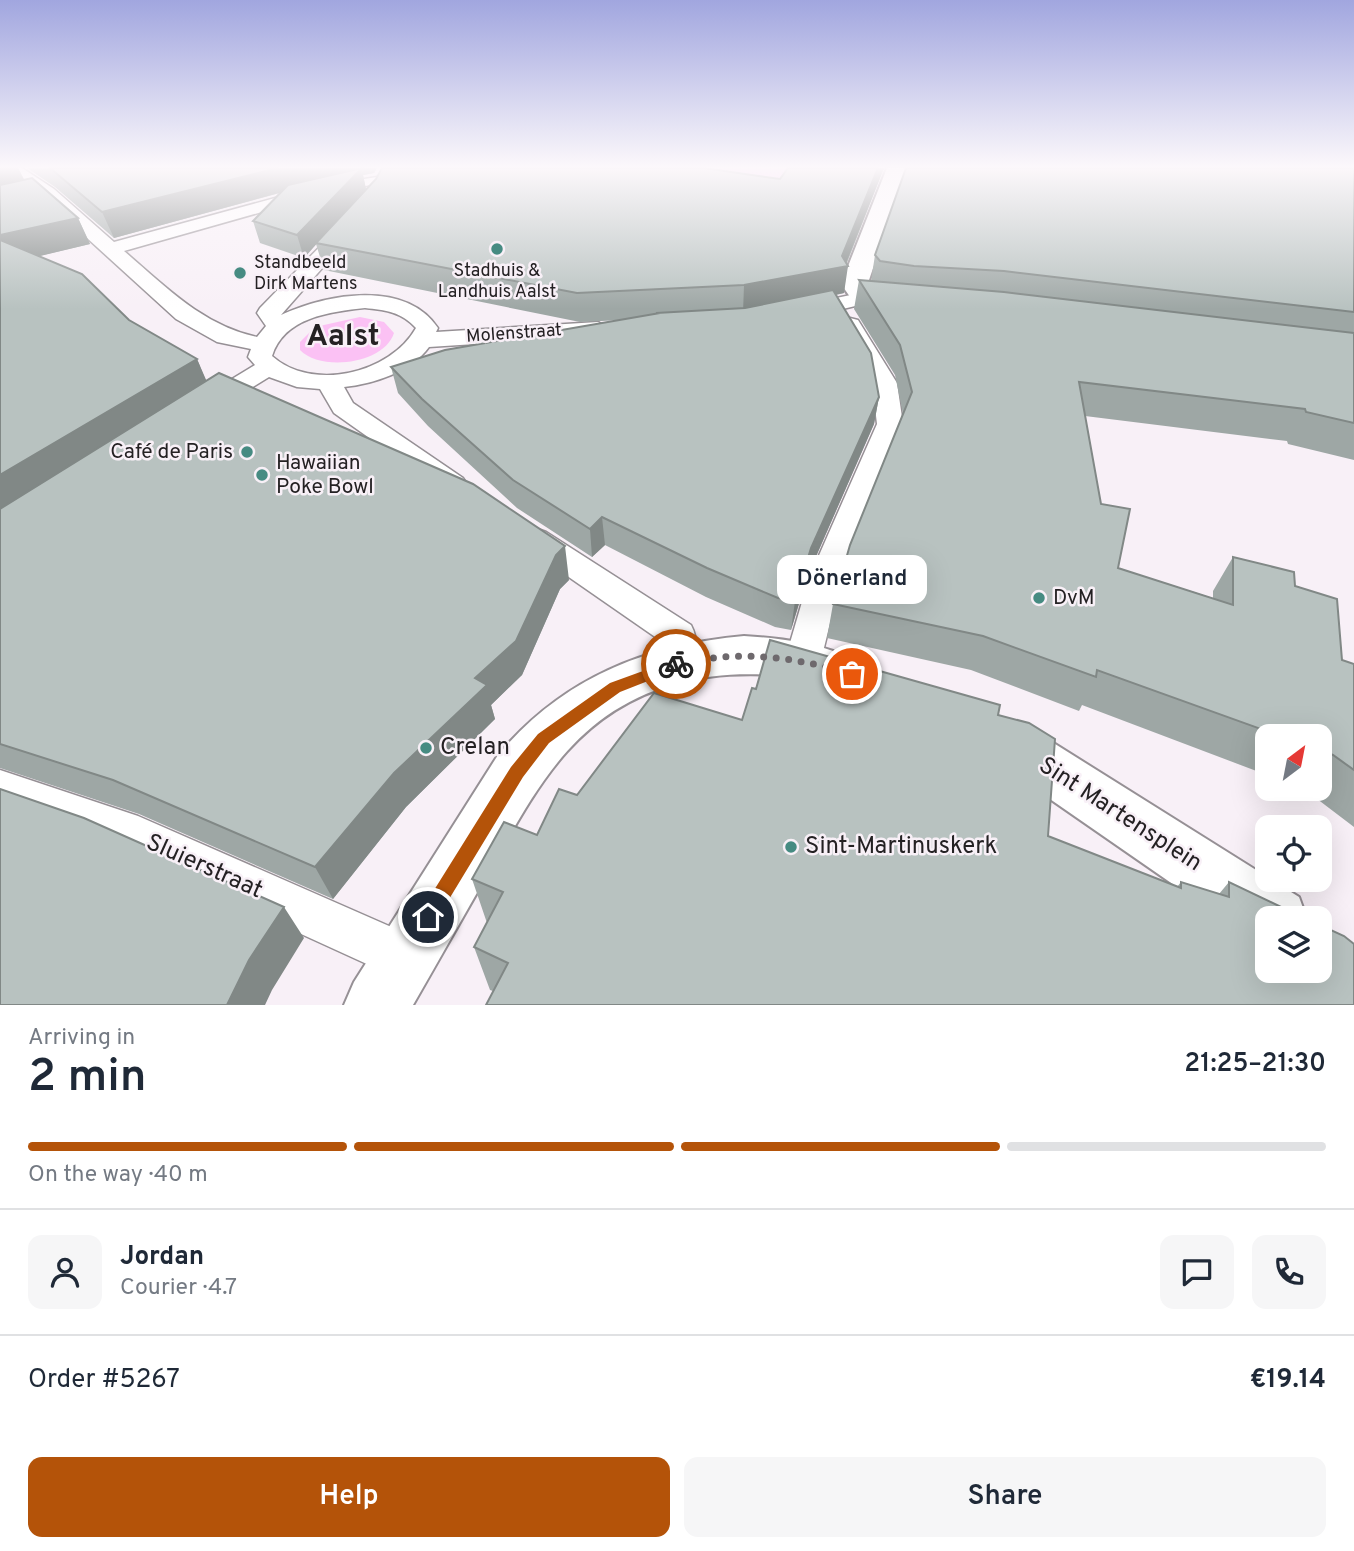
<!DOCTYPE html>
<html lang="en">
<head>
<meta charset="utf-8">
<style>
  body { margin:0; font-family:Overpass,sans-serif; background:#f6f6f7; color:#1f2937; height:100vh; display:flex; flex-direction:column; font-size:26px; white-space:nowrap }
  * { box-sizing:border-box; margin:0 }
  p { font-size:23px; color:#747a83 }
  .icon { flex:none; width:38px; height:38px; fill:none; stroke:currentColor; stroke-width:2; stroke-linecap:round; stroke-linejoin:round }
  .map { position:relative; height:1005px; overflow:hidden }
  .panel { display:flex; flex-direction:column; background:#fff; flex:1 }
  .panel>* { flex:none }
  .needle { width:46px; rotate:32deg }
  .fabs { position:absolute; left:1255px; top:724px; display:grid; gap:14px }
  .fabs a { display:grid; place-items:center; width:77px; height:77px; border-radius:14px; background:#fff; box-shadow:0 7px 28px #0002; font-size:35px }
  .pin { position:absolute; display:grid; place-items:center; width:60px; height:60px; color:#fff; margin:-30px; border:4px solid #fff; border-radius:50%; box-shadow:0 2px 7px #0007 }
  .courier { position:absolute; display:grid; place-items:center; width:70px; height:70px; margin:-35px; border:5px solid #b45309; border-radius:50%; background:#fff; color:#222; box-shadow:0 2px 9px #0007 }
  .bubble { position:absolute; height:49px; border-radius:14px; background:#fff; box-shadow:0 7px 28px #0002; font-size:23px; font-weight:600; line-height:49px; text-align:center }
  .overview em { font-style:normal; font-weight:600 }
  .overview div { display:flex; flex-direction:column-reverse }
  .overview { display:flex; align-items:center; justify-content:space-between; height:119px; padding:0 28px }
  h1 { font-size:46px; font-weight:600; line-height:52px }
  .bar { display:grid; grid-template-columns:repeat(4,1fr); gap:10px 7px; align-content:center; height:84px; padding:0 28px }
  .bar i { height:9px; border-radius:5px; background:#e0e1e3 }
  .bar .selected { background:#b45309 }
  .bar p { grid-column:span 4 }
  .line { display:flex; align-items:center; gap:18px; padding:0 28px; border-top:2px solid #e0e1e3 }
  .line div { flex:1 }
  .round { display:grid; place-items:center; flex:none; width:74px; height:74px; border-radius:14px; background:#f6f6f7 }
  .button { display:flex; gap:14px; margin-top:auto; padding:14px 28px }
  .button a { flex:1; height:80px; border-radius:14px; background:#b45309; color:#fff; font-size:28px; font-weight:600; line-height:80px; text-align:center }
  .button a+a { background:#f6f6f7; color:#1f2937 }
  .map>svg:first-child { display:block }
  .green { fill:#fbc1f4 }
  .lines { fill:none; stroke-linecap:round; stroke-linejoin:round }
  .pedestrian-casing { stroke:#969095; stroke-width:3 }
  .minor-casing { stroke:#969095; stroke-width:4 }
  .pedestrian { fill:#fff; fill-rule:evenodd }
  .minor { fill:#fff; fill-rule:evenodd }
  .wall { fill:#9ea7a5 }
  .shaded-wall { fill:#818886 }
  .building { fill:#b8c2c0; stroke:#818886; stroke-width:2 }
  .route { fill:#b45309 }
  .done { stroke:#6e696d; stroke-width:7; stroke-dasharray:0 12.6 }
  .poi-dot { fill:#468b82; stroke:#f8f0f7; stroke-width:2.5 }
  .labels { text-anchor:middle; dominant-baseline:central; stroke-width:5; stroke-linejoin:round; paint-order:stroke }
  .far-poi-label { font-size:18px; fill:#242123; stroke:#f8f0f7; text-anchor:start }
  .far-street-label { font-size:18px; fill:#242123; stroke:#f8f0f7 }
  .poi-label { font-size:21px; fill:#242123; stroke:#f8f0f7; text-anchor:start }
  .near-poi-label { font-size:24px; fill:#242123; stroke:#f8f0f7; text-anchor:start }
  .near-street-label { font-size:24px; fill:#242123; stroke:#f8f0f7 }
  .far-town-label { font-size:30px; font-weight:bold; fill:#242123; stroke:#f8f0f7 }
</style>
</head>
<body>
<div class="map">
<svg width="1354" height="1005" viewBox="0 0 1354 1005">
  <rect width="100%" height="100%" fill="#f8f0f7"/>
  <g class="green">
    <path d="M720,168h76l-18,17 -64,-11z"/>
    <path d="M360,317l24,5 10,11c-10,31 -73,39 -94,17v-8l15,-15z"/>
  </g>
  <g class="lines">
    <g class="pedestrian-casing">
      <g id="pedestrian">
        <path d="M4,168h18l32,21 60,53 201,-55 74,-12v6l-71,15 -194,55c41,35 78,74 133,86l9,-11 -9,-13 3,-5 81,-83 6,-1 9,5 -3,4 -72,82c46,-21 124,-36 157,13l-2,4 162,-10 11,7 -11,7 -169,11c-18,25 -56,37 -85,40l9,16 110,75 4,6 -4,6 -10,3 -10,-3 -109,-77 -14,-24 -23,-2 -28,-10 -52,32h-18l-4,-5 4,-5 56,-34 -7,-8 3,-8 -34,-7 -41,-23 -134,-122zM365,308c20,2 37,4 51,20 -26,46 -104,64 -144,28 12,-39 58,-44 93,-48z"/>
        <path d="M865,292l7,2 4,4 -4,4 -71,17 -11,-7 3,-5z"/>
        <path d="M850,318l8,2 39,63 6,41 -62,154 -20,82 -5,10 -13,4 -13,-4 -5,-10 24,-82 68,-154 -5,-41 -33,-58z"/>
        <path d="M535,528l11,4 145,93c8,15 7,34 -1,49l-13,4 -13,-4 -5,-10 2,-23 -137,-95 -5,-7 5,-7z"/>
        <path d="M0,770l138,46 283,124 7,17 -7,17 -17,7 -291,-133 -113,-40z"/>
      </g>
    </g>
    <g class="minor-casing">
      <g id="minor">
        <path d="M887,168h20l-39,115 6,8 41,8 4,6 -4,6 -10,2 -50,-9 -14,-20z"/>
        <path d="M744,636c31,2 59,5 89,15l7,13 -7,13c-22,7 -36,-1 -57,-2 -34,-2 -68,-1 -101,9 -100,28 -138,103 -185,186 -26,45 -51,90 -77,135h-69l10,-23 144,-227c65,-77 147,-110 246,-119z"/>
        <path d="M1010,721l18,6 271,170 8,22h-40v26l-12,-4 -263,-182 -8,-16 8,-16z"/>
      </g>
    </g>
    <use href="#pedestrian" class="pedestrian"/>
    <use href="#minor" class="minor"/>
  </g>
  <g class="wall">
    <path d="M0,168h18l6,11 54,39 12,26 -51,12 90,64 68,39 9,22 363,199 -9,9 -38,86 -31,30 4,14 -89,88 -73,92 -194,-85 -139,-46z"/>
    <path d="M27,168h350l-3,5 -11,2 3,14 -24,27 438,-37 8,-11h96l-37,95 -3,30 -8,2 43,102 -5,27 -67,153 -16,53 -16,-3 -69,-30 -101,-52 -13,12 -75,-49 -89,-82 -30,-33 -7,-26 231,-47 -42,2 -256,-52 -8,-26 -12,14 -44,-15 -7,-22 27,-28 -166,45 -59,-51z"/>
    <path d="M1354,168v292l-66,-16 -1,-3 -202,-25 16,88 17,64 95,30v-7l20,-34 62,29 47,74 12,4v163l-50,-38h16v-52h-53v38l-185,-70 -3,6 -108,-41 -144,-32 6,-34 70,-190 -8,-39 -41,-66 5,-29 12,1 4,-26z"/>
    <path d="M756,689l242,26 50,121 129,51 4,-5 38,12 10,-12 77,37 -813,72 -3,-1 -16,-43 13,-24 -15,-44 65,-44 40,-40 165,-75z"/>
  </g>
  <g class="shaded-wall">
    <path d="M11,168h7l11,22 -29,9v-28z"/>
    <path d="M278,168h99l-3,5 -11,2 3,14 -62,69 -7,-23 11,-50 -194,53 -12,-26z"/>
    <path d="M878,168h6l-39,98h3l-4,27 -101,20 1,-28 98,-29z"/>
    <path d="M78,218l12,26 -83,20 -7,-14v-15z"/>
    <path d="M197,359l13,30 -210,133v-47z"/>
    <path d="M879,397l-5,27 -67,153 -16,53 4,-29 16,-53z"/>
    <path d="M602,517l3,28 -13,12 -2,-28z"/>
    <path d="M565,546l4,34 -9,9 -38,86 -31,30 4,14 -89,88 -73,92 -18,-32 160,-189 81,-123z"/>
    <path d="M284,907l20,31 -32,52 -7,15h-38l22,-45z"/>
  </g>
  <g class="building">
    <path d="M0,168h11l-11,3z"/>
    <path d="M50,168h228l-176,44z"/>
    <path d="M362,168l-65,67 -44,-14 35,-36z"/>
    <path d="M382,168h322l76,11 8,-11h90l-36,88 6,10 -104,19 -167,8 -261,-50 60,-64z"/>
    <path d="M906,168h448v144l-350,-41 -90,-5 -34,-5 -5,-6z"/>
    <path d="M32,178l46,40 -78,17v-50z"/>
    <path d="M0,240l82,34 47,46 68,39 -197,116z"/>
    <path d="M859,280l145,12 350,41v90l-48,-11 -1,-3 -226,-27 22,122 29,5 -12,59 115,37v-48l61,15 1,14 42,13 5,61 12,4v106l-21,-15 -13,-5v-13h-37l-186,-67 -1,7 -113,-41 -150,-32 17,-59 62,-153 -12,-47z"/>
    <path d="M833,290l38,63 8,44 -68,151 -16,53 -17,-3 -71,-30 -105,-51 -12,12 -77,-49 -91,-81 -31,-32 54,-17 215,-37h-4l89,-5z"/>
    <path d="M219,373l254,111 92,62 -9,9 -40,86 -41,37 12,7 -93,88 -79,94 -202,-87 -113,-36v-235z"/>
    <path d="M770,640l230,65 -2,10 31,8 26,16 -7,97 133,52v-6l48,15v-15l77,37h-39v52h53v-46l24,11 10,8v61h-868l22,-42 -34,-16 29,-55 -31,-13 32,-57 33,13 22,-46 18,6 77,-102 88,27 10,-32 4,1z"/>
    <path d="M0,789l84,29 200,89 -35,53 -22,45h-227z"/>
  </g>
  <linearGradient id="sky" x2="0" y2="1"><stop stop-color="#a1a6df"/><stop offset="0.54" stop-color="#fcf8fb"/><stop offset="1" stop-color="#fcf8fb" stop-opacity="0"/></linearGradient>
  <rect width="1354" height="309" fill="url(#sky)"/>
  <path class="route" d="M676,659l7,5 -2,4 -61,24 -71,51 -26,34 -89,147 -6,2 -7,-2 -2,-7 2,-6 90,-144 27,-33 72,-51z"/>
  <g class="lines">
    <path class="done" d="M676,664c65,-14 114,-8 176,10"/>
  </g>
  <g class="poi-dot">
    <circle cx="497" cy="249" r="7"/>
    <circle cx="240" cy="273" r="7"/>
    <circle cx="247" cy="452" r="7"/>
    <circle cx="262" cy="475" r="7"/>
    <circle cx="1039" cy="598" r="7"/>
    <circle cx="426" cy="748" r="7"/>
    <circle cx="791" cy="847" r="7"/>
  </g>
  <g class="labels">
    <g class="far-poi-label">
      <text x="254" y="263">Standbeeld<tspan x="254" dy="21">Dirk Martens</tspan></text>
      <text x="497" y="271" text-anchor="middle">Stadhuis &amp;<tspan x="497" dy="21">Landhuis Aalst</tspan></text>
    </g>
    <g class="far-street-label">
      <text transform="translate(514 334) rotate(-4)">Molenstraat</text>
    </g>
    <g class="poi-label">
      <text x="233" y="452" text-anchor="end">Café de Paris</text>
      <text x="276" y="463">Hawaiian<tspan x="276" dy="24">Poke Bowl</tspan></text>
      <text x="1053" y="598">DvM</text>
    </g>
    <g class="near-poi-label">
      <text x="440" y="748">Crelan</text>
      <text x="805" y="847">Sint-Martinuskerk</text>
    </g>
    <g class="near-street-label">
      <text transform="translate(1120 815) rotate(33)">Sint Martensplein</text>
      <text transform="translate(204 867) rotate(24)">Sluierstraat</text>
    </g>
    <g class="far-town-label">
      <text x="343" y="337">Aalst</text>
    </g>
  </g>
</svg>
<div class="fabs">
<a><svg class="needle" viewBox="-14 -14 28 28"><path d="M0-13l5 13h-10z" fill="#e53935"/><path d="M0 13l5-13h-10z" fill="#747a83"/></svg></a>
<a><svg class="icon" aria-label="locate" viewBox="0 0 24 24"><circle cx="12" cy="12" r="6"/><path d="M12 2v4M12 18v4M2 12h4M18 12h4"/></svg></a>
<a><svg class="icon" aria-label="layers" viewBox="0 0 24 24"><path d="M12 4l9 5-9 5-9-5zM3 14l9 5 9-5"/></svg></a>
</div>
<div class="pin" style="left:852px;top:674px;background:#ea580c"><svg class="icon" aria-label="bag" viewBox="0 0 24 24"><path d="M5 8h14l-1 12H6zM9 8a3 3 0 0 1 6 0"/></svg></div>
<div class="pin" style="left:428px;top:917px;background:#1f2937"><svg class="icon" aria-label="home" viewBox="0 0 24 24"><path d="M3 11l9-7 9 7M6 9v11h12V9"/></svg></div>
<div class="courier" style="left:676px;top:664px"><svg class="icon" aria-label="bike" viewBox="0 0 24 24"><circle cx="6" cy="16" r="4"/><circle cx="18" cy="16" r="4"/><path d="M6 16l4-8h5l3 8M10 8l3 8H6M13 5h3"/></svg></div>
<div class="bubble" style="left:777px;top:555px;width:150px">Dönerland</div>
</div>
<section class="panel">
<div class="overview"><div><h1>2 min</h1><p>Arriving in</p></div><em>21:25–21:30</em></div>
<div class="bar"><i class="selected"></i><i class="selected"></i><i class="selected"></i><i></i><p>On the way · 40 m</p></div>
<div class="line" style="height:126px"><a class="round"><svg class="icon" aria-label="person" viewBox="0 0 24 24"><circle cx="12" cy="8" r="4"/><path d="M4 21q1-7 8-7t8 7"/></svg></a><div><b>Jordan</b><p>Courier · 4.7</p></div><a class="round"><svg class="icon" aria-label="chat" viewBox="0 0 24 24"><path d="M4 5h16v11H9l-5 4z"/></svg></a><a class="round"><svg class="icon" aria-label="phone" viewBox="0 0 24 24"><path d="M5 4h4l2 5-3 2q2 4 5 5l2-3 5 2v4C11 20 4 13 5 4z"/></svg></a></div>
<div class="line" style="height:91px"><div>Order #5267</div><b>€19.14</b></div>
<div class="button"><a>Help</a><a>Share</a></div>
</section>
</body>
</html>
